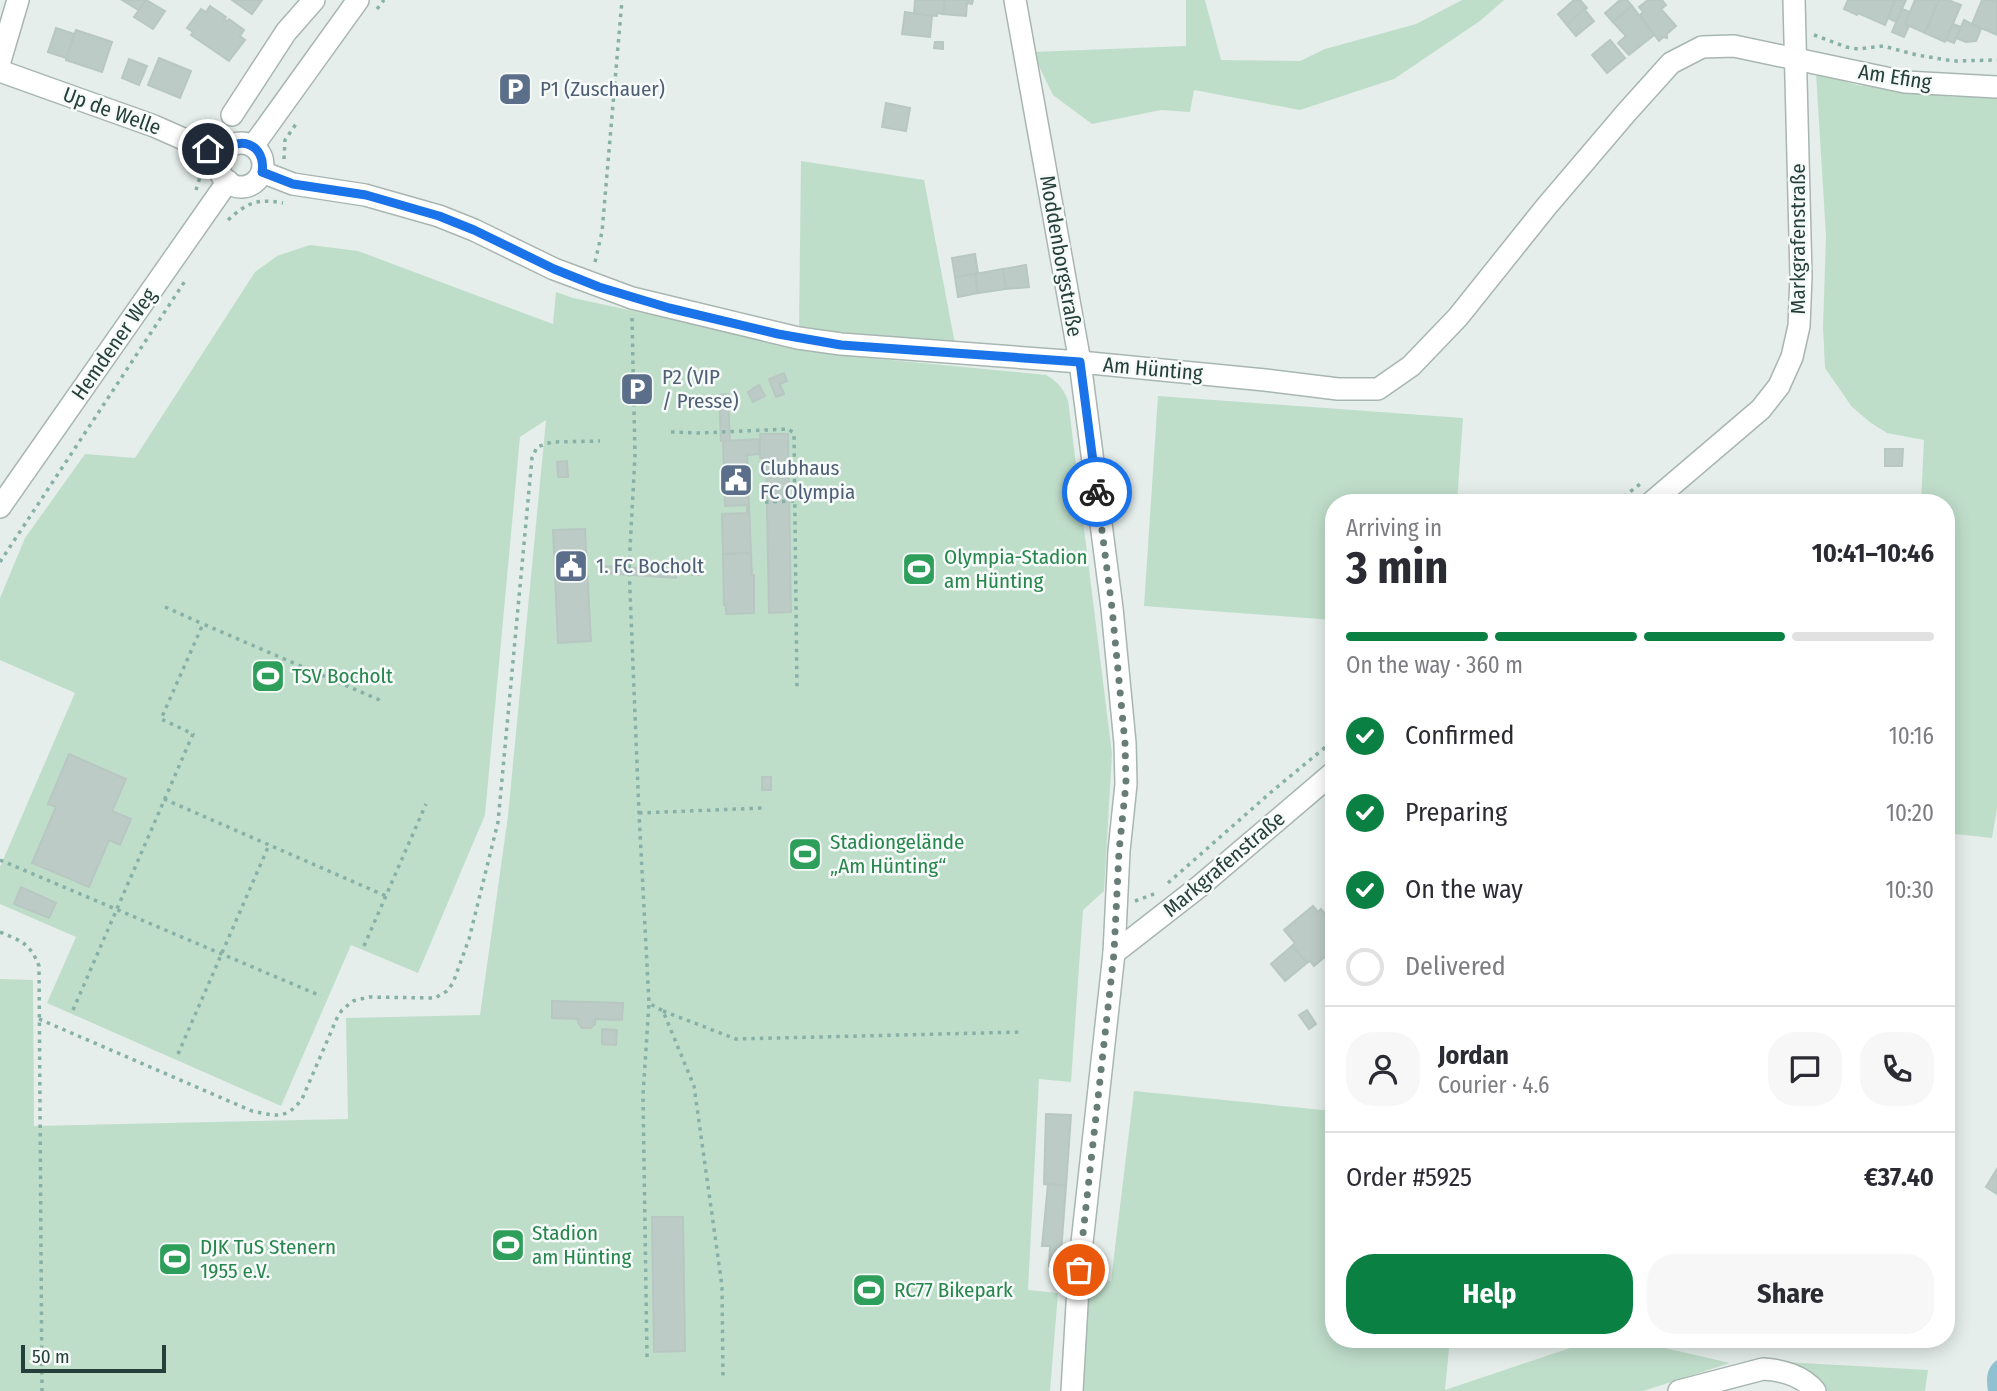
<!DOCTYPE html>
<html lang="en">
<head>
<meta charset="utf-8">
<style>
  body { margin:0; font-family:"Fira Sans Condensed",sans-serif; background:#f7f7f7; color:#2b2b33; height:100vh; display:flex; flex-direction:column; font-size:26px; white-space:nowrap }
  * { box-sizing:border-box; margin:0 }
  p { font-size:23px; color:#7c7c81 }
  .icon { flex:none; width:38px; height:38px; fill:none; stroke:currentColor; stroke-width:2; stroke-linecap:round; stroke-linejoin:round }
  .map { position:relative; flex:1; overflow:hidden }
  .side { position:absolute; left:1325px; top:494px; width:630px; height:854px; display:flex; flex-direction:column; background:#fff; border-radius:28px; box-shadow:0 4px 18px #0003 }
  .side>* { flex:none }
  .scale { position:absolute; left:21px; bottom:18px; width:145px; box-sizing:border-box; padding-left:7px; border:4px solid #253f3a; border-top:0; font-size:19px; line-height:24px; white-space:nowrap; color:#253f3a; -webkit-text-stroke:5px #f6faf8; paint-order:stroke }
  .pin { position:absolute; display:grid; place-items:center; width:60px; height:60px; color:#fff; margin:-30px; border:4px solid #fff; border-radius:50%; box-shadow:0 2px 7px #0007 }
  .courier { position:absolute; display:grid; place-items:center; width:70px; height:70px; margin:-35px; border:5px solid #1a73e8; border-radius:50%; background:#fff; color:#222; box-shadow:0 2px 9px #0007 }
  .headline em { font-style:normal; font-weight:700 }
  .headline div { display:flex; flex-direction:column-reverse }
  .headline { display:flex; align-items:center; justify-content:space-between; height:119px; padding:0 21px }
  h1 { font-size:46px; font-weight:700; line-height:52px }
  .bar { display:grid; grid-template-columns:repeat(4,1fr); gap:10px 7px; align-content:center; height:84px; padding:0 21px }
  .bar i { height:9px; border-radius:5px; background:#e1e1e2 }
  .bar .current { background:#0b8043 }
  .bar p { grid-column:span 4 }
  .line { display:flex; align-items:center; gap:18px; padding:0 21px; border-top:2px solid #e1e1e2 }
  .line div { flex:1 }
  .round { display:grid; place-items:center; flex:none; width:74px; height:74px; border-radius:28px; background:#f7f7f7 }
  ol { padding:0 21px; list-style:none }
  li { display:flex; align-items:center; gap:21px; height:77px }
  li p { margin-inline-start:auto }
  li .icon { padding:7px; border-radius:50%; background:#0b8043; color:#fff; stroke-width:4 }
  li:last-child { color:#7c7c81 }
  li i { width:38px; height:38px; border:4px solid #e1e1e2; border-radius:50% }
  .button { display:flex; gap:14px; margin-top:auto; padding:14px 21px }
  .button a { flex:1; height:80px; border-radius:28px; background:#0b8043; color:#fff; font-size:28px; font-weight:700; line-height:80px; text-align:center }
  .button a+a { background:#f7f7f7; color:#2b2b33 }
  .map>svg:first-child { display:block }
  .green { fill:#bfdeca }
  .water { fill:#90c1d0 }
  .building { fill:#bdcbc7; stroke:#b8c7c2; stroke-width:2 }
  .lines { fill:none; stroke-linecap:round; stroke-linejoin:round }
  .minor-casing { stroke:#a8b6b2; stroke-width:24 }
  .path { stroke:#87b0a6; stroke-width:3.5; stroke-dasharray:3.5 5; stroke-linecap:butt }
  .minor { stroke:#fff; stroke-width:21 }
  .done { stroke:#687c78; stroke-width:7; stroke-dasharray:0 12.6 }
  .route { stroke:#1a73e8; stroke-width:9 }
  .labels { text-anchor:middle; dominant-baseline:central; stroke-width:5; stroke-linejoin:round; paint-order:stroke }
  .street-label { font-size:21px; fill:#253f3a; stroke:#f6faf8 }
  .service-label { font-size:21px; fill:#4e5e75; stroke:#f6faf8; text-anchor:start }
  .leisure-label { font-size:21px; fill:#27864d; stroke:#f6faf8; text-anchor:start }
</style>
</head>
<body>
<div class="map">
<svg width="1997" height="1391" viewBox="0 0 1997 1391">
  <rect width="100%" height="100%" fill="#e5eeeb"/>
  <g class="green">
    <path d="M1186,0h19l16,60 79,1 25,-12 91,-25 46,-24h42l-24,21 -86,58 -94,31 -106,-20 -4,22 -29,-2 -69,14 -39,-29 -21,-43 154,-6z"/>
    <path d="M1816,73l41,12 97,12 43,-1v712l-5,30 -46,-5v-331h-25l3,-62 -37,-7 -16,-10 -19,-16 -27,-39 -2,-41 3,-91z"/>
    <path d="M801,161l123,19 31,164 -156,-16z"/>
    <path d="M310,245l48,6 195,73 3,-32 17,6 266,57 207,20c11,6 17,13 22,25l44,354 -8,137 -21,19 -12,172 -32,-3 -11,211 30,3 -8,98h-1050v-412l33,1 1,146 314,-7 -2,-101 134,-3 28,-199 38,-396 -26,17 -35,378 -67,158 -67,-28 -70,161 -234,-103 29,-66 -76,-33v-37l75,-174 -75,-33v-62l25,-60 60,-84 50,4 120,-186 22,-16z"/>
    <path d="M1158,396l305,22 -6,84h-123l-1,118 -189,-14z"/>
    <path d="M1134,1091l199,20 1,228h116l-5,51 152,-51h29l104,24 -87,28h-563l7,-112 24,2z"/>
    <path d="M1784,1362l144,8 -3,21h-101z"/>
  </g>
  <path class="water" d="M1997,1360v31h-9c-2,-13 -2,-23 9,-31z"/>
  <g class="building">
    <path d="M122,0h25l-7,11z"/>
    <path d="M146,0l19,11 -12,18 -19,-12z"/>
    <path d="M232,0h30l-10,14z"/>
    <path d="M915,0h30l-2,14 -6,-1v3l-23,-2z"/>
    <path d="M945,0h28l-1,4 -5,-1 -1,13 -23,-2z"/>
    <path d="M1574,0h6l7,8 -20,17 -9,-11z"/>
    <path d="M1620,0h7l5,6 -19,16 -8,-9z"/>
    <path d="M1648,0h14l4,5 -5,4 15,17 -9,8v4l-4,-1 -4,4 -19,-26 3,-3 -4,-5z"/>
    <path d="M1848,0h47l-10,25 -27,-12 -1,2 -13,-6z"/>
    <path d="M1895,0h11l-10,22 -8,-4z"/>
    <path d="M1915,0h24l-14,33 -20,-9z"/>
    <path d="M1939,0h9l13,5 -16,37 -20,-9z"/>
    <path d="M1982,0h15v35l-25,-11z"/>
    <path d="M210,6l16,11 -2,2 3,2 2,-2 15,11 -4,6 5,4 -16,21 -38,-26 2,-3 -6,-4 14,-19 5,3z"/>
    <path d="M1632,6l22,29 -25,20 -11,-12 8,-7 -13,-14z"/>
    <path d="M1584,9l10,12 -18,15 -9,-11z"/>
    <path d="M1902,9l8,3 -5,12 4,2 -5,11 -12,-5z"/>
    <path d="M905,12l27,4 -2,21 -28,-3z"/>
    <path d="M1964,20l17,9 -5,12 -10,1 -10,-4z"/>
    <path d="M1953,24l8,3 -7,16 -8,-3z"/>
    <path d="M56,28l18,6 -8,24 -18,-6z"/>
    <path d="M76,30l36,12 -10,30 -36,-12z"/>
    <path d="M1610,40l15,18 -18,15 -15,-18z"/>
    <path d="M935,42h8v7l-9,-1z"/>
    <path d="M159,58l32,13 -11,27 -32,-13z"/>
    <path d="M129,59l18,7 -8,19 -17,-7z"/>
    <path d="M886,103l24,5 -4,23 -24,-4z"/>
    <path d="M975,254l3,19 -23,4 -3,-19z"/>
    <path d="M1026,265l3,22 -23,2 -3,-20z"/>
    <path d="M1003,269l3,20 -28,4 -3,-19z"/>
    <path d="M975,274l3,19 -20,4 -3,-20z"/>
    <path d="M784,373l3,8 -7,3 4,10 -8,3 -7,-18z"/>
    <path d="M759,385l6,11 -12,6 -5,-10z"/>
    <path d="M728,394l2,46 -9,1 -2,-46z"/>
    <path d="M760,434h28l3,178 -22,1 -3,-155h-6z"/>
    <path d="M759,439v15l-12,1 2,50 -24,1 -2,-65z"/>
    <path d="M1885,449h18l-1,17h-17z"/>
    <path d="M567,461l1,16h-10l-1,-15z"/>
    <path d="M747,505h2l2,48 -28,1 -1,-40 25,-1z"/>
    <path d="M585,529l6,112 -33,2 -5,-113z"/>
    <path d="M751,553l1,22h2v38l-28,1v-9h-2l-1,-51z"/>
    <path d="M693,565h8v10h-9z"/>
    <path d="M604,566l72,5v7l-72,-5z"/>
    <path d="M69,754l57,25 -14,32 19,8 -11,26 -11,-5 -20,47 -57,-24 24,-56 -8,-3z"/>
    <rect x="762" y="777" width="9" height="13"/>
    <path d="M21,887l35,16 -7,15 -35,-14z"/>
    <path d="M1313,906l5,6 3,-3 13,15v25l-20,17 -4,-5 -3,2 -15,-17 3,-3 -11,-13z"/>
    <path d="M1292,946l15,17 -22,18 -14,-17z"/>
    <path d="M552,1001l71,2 -1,17 -27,-1v5l-4,4h-9l-4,-5v-4l-26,-1z"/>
    <path d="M1307,1010l9,14 -7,5 -10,-14z"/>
    <path d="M602,1029l15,1 -1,15 -14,-1z"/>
    <path d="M1046,1114l25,1 -5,71 -22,-2z"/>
    <path d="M1997,1169v25l-11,-7z"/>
    <path d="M1048,1184l18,2 -6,80h-11l1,-20h-8z"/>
    <path d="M652,1217h31l2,134 -31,1z"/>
  </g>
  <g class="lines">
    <g class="minor-casing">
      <g id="minor">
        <path d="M1015,0l65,362 32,246 13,135 1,41 -7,67 -5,102 -35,317 -7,121"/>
        <path d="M0,61l18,-61"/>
        <path d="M0,71l154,55 68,30"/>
        <path d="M232,115l54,-83 28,-32"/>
        <circle cx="241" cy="165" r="22"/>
        <path d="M253,146l105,-146"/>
        <path d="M262,172l31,12 72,11 74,21 35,14 80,39 78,29 166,40 43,6 239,18 185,18 73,9h40l33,-23 47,-49 88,-110 80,-94 45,-50 31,-16 32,-1 171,36 92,5"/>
        <path d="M1652,502l109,-93 18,-23 13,-29 7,-31 2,-50 -7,-276"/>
        <path d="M0,507l228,-326"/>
        <path d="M1114,953l86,-67 134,-114"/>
        <path d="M1679,1391l84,-22c19,1 40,7 52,22"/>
      </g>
    </g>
    <g class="path">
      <path d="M377,9l7,-9"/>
      <path d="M1814,35l32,12 12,2 25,-3 34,9 36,6 44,-1"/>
      <path d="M284,159l1,-19 13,-19"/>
      <path d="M196,190l4,-13v-10"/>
      <path d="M228,220c19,-17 29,-22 55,-17"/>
      <path d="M595,262l7,-30 20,-232"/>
      <path d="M632,318l3,138 -6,111 10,246 10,190 14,8 31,75 28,200 1,94"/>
      <path d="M671,432l29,1 88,-4 6,4 3,257"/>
      <path d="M765,502l29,-1"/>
      <path d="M1617,502l23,-18"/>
      <path d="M0,562l187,-284"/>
      <path d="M165,607l38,17"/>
      <path d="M164,799l222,97"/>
      <path d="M639,813l125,-5"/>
      <path d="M0,860l321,136"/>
      <path d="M1168,883l102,-90 64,-53"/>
      <path d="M1135,901l19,-7"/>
      <path d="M0,932c21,9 30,11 39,34l3,425"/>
      <path d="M364,946l62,-142"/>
      <path d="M73,1010l120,-276 -32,-15 42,-95 179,77"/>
      <path d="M663,1011l73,28 286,-7"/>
      <path d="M39,1019l213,92c24,5 34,9 50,-12l35,-81 5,-8 11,-9 16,-4 66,1 12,-7 6,-8 16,-44 29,-117 34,-364 5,-11 15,-5 48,-1"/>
      <path d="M178,1054l91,-209"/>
      <path d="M647,1357l-4,-262 6,-92"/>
    </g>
    <use href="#minor" class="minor"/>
  </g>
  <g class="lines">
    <path class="done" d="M1079,1270l35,-317 5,-102 7,-67 -1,-41 -13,-135 -15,-116"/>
    <path class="route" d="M208,149l14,7c15,-24 45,-11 40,16l31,12 73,11 73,21 35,14 80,39 45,18 70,21 109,26 63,11 239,17 17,130"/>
  </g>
  <defs>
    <g id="parking-square" transform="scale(1.75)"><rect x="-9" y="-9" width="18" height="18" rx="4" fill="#5c6f8a" stroke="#f6faf8"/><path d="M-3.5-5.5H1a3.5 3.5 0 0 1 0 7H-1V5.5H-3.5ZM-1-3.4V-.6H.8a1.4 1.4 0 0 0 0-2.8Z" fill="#fff"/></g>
    <g id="civic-square" transform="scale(1.75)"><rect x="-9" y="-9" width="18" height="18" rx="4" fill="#5c6f8a" stroke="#f6faf8"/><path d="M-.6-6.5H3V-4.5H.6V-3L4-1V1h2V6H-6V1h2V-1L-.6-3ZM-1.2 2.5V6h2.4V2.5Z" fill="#fff"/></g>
    <g id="stadium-square" transform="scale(1.75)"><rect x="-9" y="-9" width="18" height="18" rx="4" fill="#2e9e5b" stroke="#f6faf8"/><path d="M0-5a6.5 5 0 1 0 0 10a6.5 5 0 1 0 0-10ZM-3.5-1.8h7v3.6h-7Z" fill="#fff"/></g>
  </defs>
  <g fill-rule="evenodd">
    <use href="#parking-square" x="515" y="89"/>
    <use href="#parking-square" x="637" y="389"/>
    <use href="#civic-square" x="736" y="480"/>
    <use href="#civic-square" x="571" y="566"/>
    <use href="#stadium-square" x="919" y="569"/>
    <use href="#stadium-square" x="268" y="676"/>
    <use href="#stadium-square" x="805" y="854"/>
    <use href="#stadium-square" x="508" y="1245"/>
    <use href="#stadium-square" x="175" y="1259"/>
    <use href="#stadium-square" x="869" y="1290"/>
  </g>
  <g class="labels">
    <g class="street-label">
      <text transform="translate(1895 77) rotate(9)">Am Efing</text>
      <text transform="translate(112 111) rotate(20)">Up de Welle</text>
      <text transform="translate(1798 239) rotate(-90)">Markgrafenstraße</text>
      <text transform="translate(1061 256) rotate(80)">Moddenborgstraße</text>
      <text transform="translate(114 344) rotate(-55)">Hemdener Weg</text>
      <text transform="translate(1153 369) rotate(5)">Am Hünting</text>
      <text transform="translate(1224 864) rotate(-40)">Markgrafenstraße</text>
    </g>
    <g class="service-label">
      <text x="540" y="89">P1 (Zuschauer)</text>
      <text x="662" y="377">P2 (VIP<tspan x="662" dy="24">/ Presse)</tspan></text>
      <text x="760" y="468">Clubhaus<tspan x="760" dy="24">FC Olympia</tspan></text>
      <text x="596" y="566">1. FC Bocholt</text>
    </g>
    <g class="leisure-label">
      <text x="944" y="557">Olympia-Stadion<tspan x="944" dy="24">am Hünting</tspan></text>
      <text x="292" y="676">TSV Bocholt</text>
      <text x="830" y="842">Stadiongelände<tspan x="830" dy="24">„Am Hünting“</tspan></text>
      <text x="532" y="1233">Stadion<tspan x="532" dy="24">am Hünting</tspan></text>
      <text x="200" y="1247">DJK TuS Stenern<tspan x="200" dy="24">1955 e.V.</tspan></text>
      <text x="894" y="1290">RC77 Bikepark</text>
    </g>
  </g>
</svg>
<div class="scale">50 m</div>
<div class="pin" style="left:1079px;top:1270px;background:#ea580c"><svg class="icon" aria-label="bag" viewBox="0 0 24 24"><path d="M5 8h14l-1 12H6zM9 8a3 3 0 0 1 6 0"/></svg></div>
<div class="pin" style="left:208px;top:149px;background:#1f2937"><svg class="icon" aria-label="home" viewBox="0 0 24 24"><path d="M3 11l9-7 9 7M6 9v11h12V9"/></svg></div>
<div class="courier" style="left:1097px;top:492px"><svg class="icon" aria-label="bike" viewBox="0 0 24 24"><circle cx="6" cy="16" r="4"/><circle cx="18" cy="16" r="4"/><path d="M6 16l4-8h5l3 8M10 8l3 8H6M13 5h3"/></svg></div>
<section class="side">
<div class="headline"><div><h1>3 min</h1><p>Arriving in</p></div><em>10:41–10:46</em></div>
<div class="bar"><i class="current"></i><i class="current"></i><i class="current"></i><i></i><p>On the way · 360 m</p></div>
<ol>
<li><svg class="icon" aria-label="check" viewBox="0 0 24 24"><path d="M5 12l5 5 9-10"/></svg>Confirmed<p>10:16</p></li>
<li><svg class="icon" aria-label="check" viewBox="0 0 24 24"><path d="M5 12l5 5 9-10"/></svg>Preparing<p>10:20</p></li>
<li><svg class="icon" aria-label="check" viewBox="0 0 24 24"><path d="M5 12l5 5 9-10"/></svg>On the way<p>10:30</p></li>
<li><i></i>Delivered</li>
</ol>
<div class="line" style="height:126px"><a class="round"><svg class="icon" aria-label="person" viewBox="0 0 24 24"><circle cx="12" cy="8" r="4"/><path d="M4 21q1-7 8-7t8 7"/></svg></a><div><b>Jordan</b><p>Courier · 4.6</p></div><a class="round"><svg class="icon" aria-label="chat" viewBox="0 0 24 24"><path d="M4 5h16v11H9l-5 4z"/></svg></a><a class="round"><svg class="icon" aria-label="phone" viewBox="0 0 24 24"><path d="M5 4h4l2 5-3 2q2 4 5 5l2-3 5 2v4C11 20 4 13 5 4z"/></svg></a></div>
<div class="line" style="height:91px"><div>Order #5925</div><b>€37.40</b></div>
<div class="button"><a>Help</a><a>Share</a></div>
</section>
</div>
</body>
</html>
